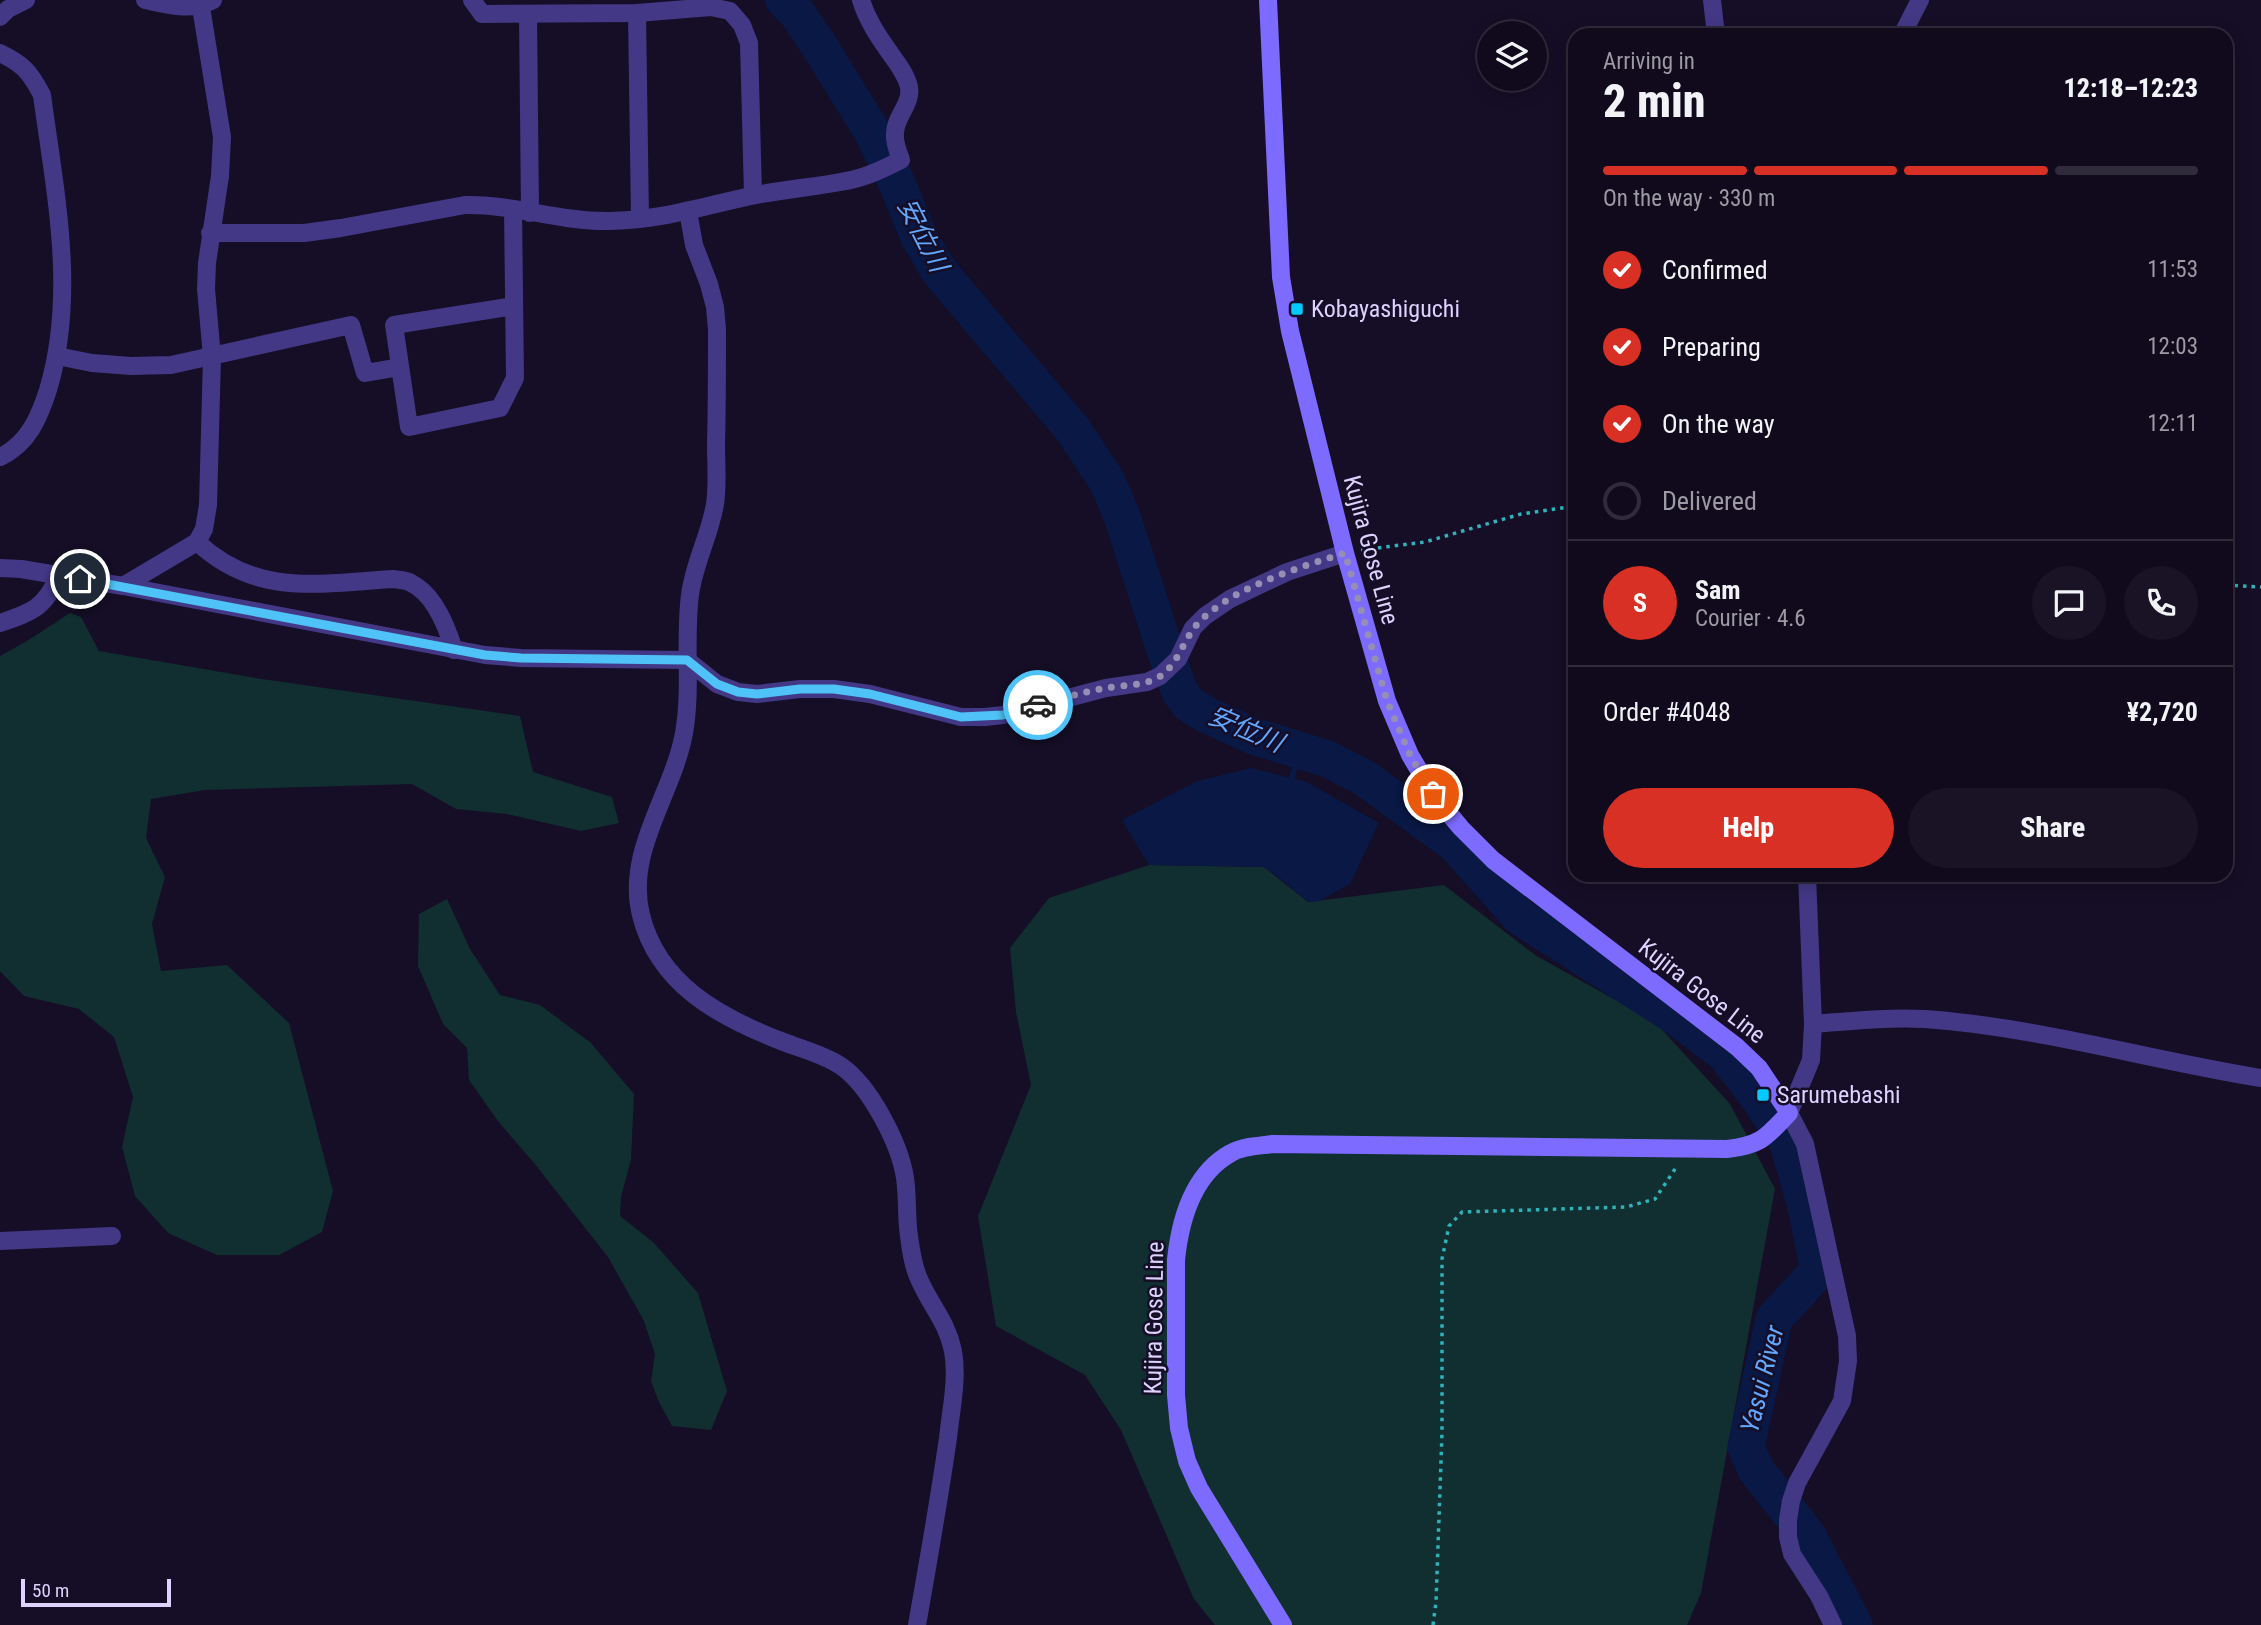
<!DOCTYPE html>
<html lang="en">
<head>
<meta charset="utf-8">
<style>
  body { margin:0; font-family:"Roboto Condensed","Noto Sans JP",sans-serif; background:#191325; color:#f1f3f6; height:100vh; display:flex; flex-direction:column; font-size:26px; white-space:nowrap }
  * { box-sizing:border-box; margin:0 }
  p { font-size:23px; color:#9c9aa3 }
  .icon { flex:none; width:38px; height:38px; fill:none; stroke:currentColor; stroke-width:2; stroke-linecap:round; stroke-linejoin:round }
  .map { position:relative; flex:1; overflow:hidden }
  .panel { position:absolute; left:1568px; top:28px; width:665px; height:854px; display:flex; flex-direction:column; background:#100a1c; border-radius:21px; box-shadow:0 4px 18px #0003,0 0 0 2px #302b3b }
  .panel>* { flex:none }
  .buttons { position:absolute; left:1477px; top:21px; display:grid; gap:14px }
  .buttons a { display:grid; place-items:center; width:70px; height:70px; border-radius:50%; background:#100a1c; box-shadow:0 4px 18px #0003,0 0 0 2px #302b3b; font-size:35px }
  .scale { position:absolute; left:21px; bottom:18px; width:150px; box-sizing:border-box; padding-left:7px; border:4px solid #ddd3ff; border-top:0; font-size:19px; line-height:24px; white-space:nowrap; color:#ddd3ff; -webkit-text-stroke:5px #150e26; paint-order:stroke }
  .pin { position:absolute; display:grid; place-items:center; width:60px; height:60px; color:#fff; margin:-30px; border:4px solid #fff; border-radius:50%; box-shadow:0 2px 7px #0007 }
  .courier { position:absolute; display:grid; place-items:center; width:70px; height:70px; margin:-35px; border:5px solid #4fc3f7; border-radius:50%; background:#fff; color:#222; box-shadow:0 2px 9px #0007 }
  .head em { font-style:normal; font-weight:800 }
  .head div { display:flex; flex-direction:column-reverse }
  .head { display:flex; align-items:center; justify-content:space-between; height:119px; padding:0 35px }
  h1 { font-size:46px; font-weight:800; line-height:52px }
  .bar { display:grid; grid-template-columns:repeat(4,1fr); gap:10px 7px; align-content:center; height:84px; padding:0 35px }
  .bar i { height:9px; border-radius:5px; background:#302b3b }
  .bar .on { background:#d93025 }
  .bar p { grid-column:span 4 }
  .line { display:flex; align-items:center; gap:18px; padding:0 35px; border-top:2px solid #302b3b }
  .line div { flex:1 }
  .round { display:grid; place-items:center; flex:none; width:74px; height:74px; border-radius:37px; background:#191325 }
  ol { padding:0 35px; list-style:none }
  li { display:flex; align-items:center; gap:21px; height:77px }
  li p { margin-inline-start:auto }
  li .icon { padding:7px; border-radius:50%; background:#d93025; color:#fff; stroke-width:4 }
  li:last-child { color:#9c9aa3 }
  li i { width:38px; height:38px; border:4px solid #302b3b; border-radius:50% }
  .action { display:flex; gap:14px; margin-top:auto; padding:14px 35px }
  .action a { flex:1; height:80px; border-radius:42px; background:#d93025; color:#fff; font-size:28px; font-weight:800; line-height:80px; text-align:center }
  .action a+a { background:#191325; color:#f1f3f6 }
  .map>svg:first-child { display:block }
  .green { fill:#112e30 }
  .water { fill:#091844 }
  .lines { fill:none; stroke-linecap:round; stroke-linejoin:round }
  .stream { stroke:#091844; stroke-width:6 }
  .river { stroke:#091844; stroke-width:37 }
  .path { stroke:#2cb4ba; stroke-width:3.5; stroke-dasharray:3.5 5; stroke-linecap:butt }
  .street { stroke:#433886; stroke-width:18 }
  .secondary { stroke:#7d6aff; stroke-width:18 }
  .done { stroke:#978eb3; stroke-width:7; stroke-dasharray:0 12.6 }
  .route { stroke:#4fc3f7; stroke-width:9 }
  .poi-dot { fill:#00cafe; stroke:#150e26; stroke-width:2.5 }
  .labels { text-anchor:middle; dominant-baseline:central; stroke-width:5; stroke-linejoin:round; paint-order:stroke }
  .poi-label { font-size:24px; fill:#ddd3ff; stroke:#150e26; text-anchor:start }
  .street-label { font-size:24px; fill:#ddd3ff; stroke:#150e26 }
  .water-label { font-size:26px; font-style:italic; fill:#61a6ff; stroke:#150e26 }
</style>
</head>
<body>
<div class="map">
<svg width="2261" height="1625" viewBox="0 0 2261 1625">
  <rect width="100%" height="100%" fill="#150e26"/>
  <g class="green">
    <path d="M70,613l11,4 18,34 163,28 258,37 13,56 79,25 7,26 -38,8 -74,-17 -51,-5 -44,-25 -207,6 -54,9 -5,39 19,39 -13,47 9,47 66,-6 62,58 44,168 -11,41 -43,23h-62l-49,-22 -33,-37 -13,-49 11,-50 -19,-60 -35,-28 -55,-13 -24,-25v-315l27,-15z"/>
    <path d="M1149,865l115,2 44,35 136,-17 91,70 120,67 75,82 45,85 -74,404 -14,32h-472l-21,-26 -73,-169 -36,-55 -89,-49 -18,-110 53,-131 -15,-73 -6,-64 39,-50z"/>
    <path d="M447,899l23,50 30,46 40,10 51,38 43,51 -3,66 -10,37 -1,19 33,26 45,51 29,98 -16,39 -39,-4 -14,-26 -7,-19 4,-27 -11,-33 -36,-64 -74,-94 -36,-42 -29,-41 -2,-32 -24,-24 -25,-58 1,-52z"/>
  </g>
  <path class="water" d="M1251,768l56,14 72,41 -29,61 -30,17 -12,1 -26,-22 -18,-13 -115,-2 -27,-45 75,-39z"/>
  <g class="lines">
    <path class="stream" d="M1290,785l10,-35"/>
    <path class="river" d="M784,0l13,13 23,34 53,86 26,55 20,49 20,34 135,160 33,50 15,35 44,137 14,39 9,12 18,11 46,21 75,23 38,20 89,65 65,73 158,101 47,36 33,43 30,46 17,60 14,67 -45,49 -28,128 10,23 52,66 46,89"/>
    <g class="path">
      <path d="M1361,550l64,-8 96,-28 54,-8"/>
      <path d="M2226,585l35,2"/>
      <path d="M1433,1625l3,-23 6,-169v-174l7,-33 13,-14 164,-5 29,-8 22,-33"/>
    </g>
    <g class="street">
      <path d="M145,0c23,5 46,12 68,0"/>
      <path d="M472,0l10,14 155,-1 74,-6 19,4 12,14 7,18 4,152"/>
      <path d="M1712,0l4,35"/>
      <path d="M637,13l3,206"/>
      <path d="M528,14l2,199"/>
      <path d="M0,17l8,-8 18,-9"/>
      <path d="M1902,35l18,-35"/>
      <path d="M0,53c23,11 30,19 42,42 13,98 35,198 6,295 -9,28 -20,54 -48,67"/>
      <path d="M513,209l2,169 -15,30 -91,19 -15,-102 120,-19"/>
      <path d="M688,211l6,34 15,39 6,23 2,22c0,39 0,78 -1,116 0,19 2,40 -1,59 -5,31 -21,59 -25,91 -6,46 2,93 -6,138 -11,61 -59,118 -43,182 17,69 78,102 140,126 20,8 42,13 60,25 29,20 59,78 64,112 3,19 1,39 4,58 2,15 4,30 10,43 11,26 28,42 34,72 5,28 -2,58 -5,87 -9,62 -20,125 -31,187"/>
      <path d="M210,233h94l37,-5 124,-23c49,-1 95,17 144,16 48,0 95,-15 142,-25 33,-7 67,-9 100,-16 18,-4 34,-12 50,-20 -3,-9 -7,-17 -6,-27 0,-16 17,-29 14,-46 -3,-13 -12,-24 -19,-34 -12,-17 -23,-33 -29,-53"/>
      <path d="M57,356l35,7 39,3 40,-1 180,-40 14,48 35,-6"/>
      <path d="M197,542c60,56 123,41 197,37 5,1 13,1 17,4 23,11 36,44 43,67"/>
      <path d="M0,568l21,1 102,17 362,69 36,3 166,2 30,24 21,8 19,2 43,-5h34l36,5 91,23h24l18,-2 103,-27 41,-6 13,-6 18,-17 15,-31 12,-12 25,-17 57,-27 58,-19"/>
      <path d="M123,586l74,-44 7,-13 4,-24 4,-148 -6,-68 1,-26 13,-87 2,-39 -21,-130"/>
      <path d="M0,623c32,-11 45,-15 59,-48"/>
      <path d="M1807,875l6,149 -2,36 -22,53 16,31 42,192 1,25 -6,40 -45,82 -6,18 -3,19v17l4,17 27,42 14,29"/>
      <path d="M1813,1024c38,-3 75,-7 112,-5 113,8 224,41 336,59"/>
      <path d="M0,1241l112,-5"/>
    </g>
    <path class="secondary" d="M1268,0l13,277 9,54 55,222 42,148 23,54 23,39 28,34 32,32 244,187 22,21 30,45c-23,24 -27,32 -62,36l-454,-5c-14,2 -30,2 -42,9 -38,21 -51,68 -55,107v135l3,33 8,33 12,27 84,137"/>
  </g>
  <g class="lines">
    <path class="done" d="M1038,705c23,-6 45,-13 68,-17 17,-3 38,-2 53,-11 21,-14 24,-39 41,-56 36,-35 98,-53 145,-68l42,148 23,54 23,39"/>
    <path class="route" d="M80,579l405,76 36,3 166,2 30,24 21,8 19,2 43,-5h34l36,5 91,23 42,-2 35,-10"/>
  </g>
  <g class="poi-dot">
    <rect x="1290" y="302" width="14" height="14" rx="3.5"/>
    <rect x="1756" y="1088" width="14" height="14" rx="3.5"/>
  </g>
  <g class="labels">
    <g class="poi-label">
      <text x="1311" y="309">Kobayashiguchi</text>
      <text x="1777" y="1095">Sarumebashi</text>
    </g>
    <g class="street-label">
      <text transform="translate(1371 550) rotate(75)">Kujira Gose Line</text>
      <text transform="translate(1702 991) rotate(38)">Kujira Gose Line</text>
      <text transform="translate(1154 1318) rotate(-89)">Kujira Gose Line</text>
    </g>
    <g class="water-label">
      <text transform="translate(923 235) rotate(63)">安位川</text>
      <text transform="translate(1246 729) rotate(23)">安位川</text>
      <text transform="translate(1762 1379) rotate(-76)">Yasui River</text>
    </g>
  </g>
</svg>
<div class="buttons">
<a><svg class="icon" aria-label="layers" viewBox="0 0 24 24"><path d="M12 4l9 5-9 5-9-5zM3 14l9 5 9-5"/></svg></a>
</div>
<div class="scale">50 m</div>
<div class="pin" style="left:1433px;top:794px;background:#ea580c"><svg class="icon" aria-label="bag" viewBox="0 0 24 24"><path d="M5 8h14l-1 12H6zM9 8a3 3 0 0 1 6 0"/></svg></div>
<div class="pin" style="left:80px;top:579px;background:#1f2937"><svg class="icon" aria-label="home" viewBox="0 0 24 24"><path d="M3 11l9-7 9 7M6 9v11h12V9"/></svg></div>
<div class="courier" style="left:1038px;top:705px"><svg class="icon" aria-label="car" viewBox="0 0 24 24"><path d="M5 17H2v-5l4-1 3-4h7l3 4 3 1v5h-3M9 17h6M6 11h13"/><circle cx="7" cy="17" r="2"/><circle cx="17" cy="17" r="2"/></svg></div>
<section class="panel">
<div class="head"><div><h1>2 min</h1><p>Arriving in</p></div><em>12:18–12:23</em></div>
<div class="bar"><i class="on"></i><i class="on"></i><i class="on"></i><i></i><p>On the way · 330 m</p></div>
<ol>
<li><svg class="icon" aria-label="check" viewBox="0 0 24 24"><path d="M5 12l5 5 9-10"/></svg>Confirmed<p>11:53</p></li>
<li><svg class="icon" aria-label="check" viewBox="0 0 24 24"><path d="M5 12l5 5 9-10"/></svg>Preparing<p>12:03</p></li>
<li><svg class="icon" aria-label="check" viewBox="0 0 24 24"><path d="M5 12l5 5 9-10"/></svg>On the way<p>12:11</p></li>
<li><i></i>Delivered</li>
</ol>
<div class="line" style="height:126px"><b class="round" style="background:#d93025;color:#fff">S</b><div><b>Sam</b><p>Courier · 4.6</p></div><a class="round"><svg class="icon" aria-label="chat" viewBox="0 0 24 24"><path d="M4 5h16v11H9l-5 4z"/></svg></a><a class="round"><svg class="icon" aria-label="phone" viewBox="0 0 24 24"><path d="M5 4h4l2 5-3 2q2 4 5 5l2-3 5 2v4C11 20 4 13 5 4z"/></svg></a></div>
<div class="line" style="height:91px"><div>Order #4048</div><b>¥2,720</b></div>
<div class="action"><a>Help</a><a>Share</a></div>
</section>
</div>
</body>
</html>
